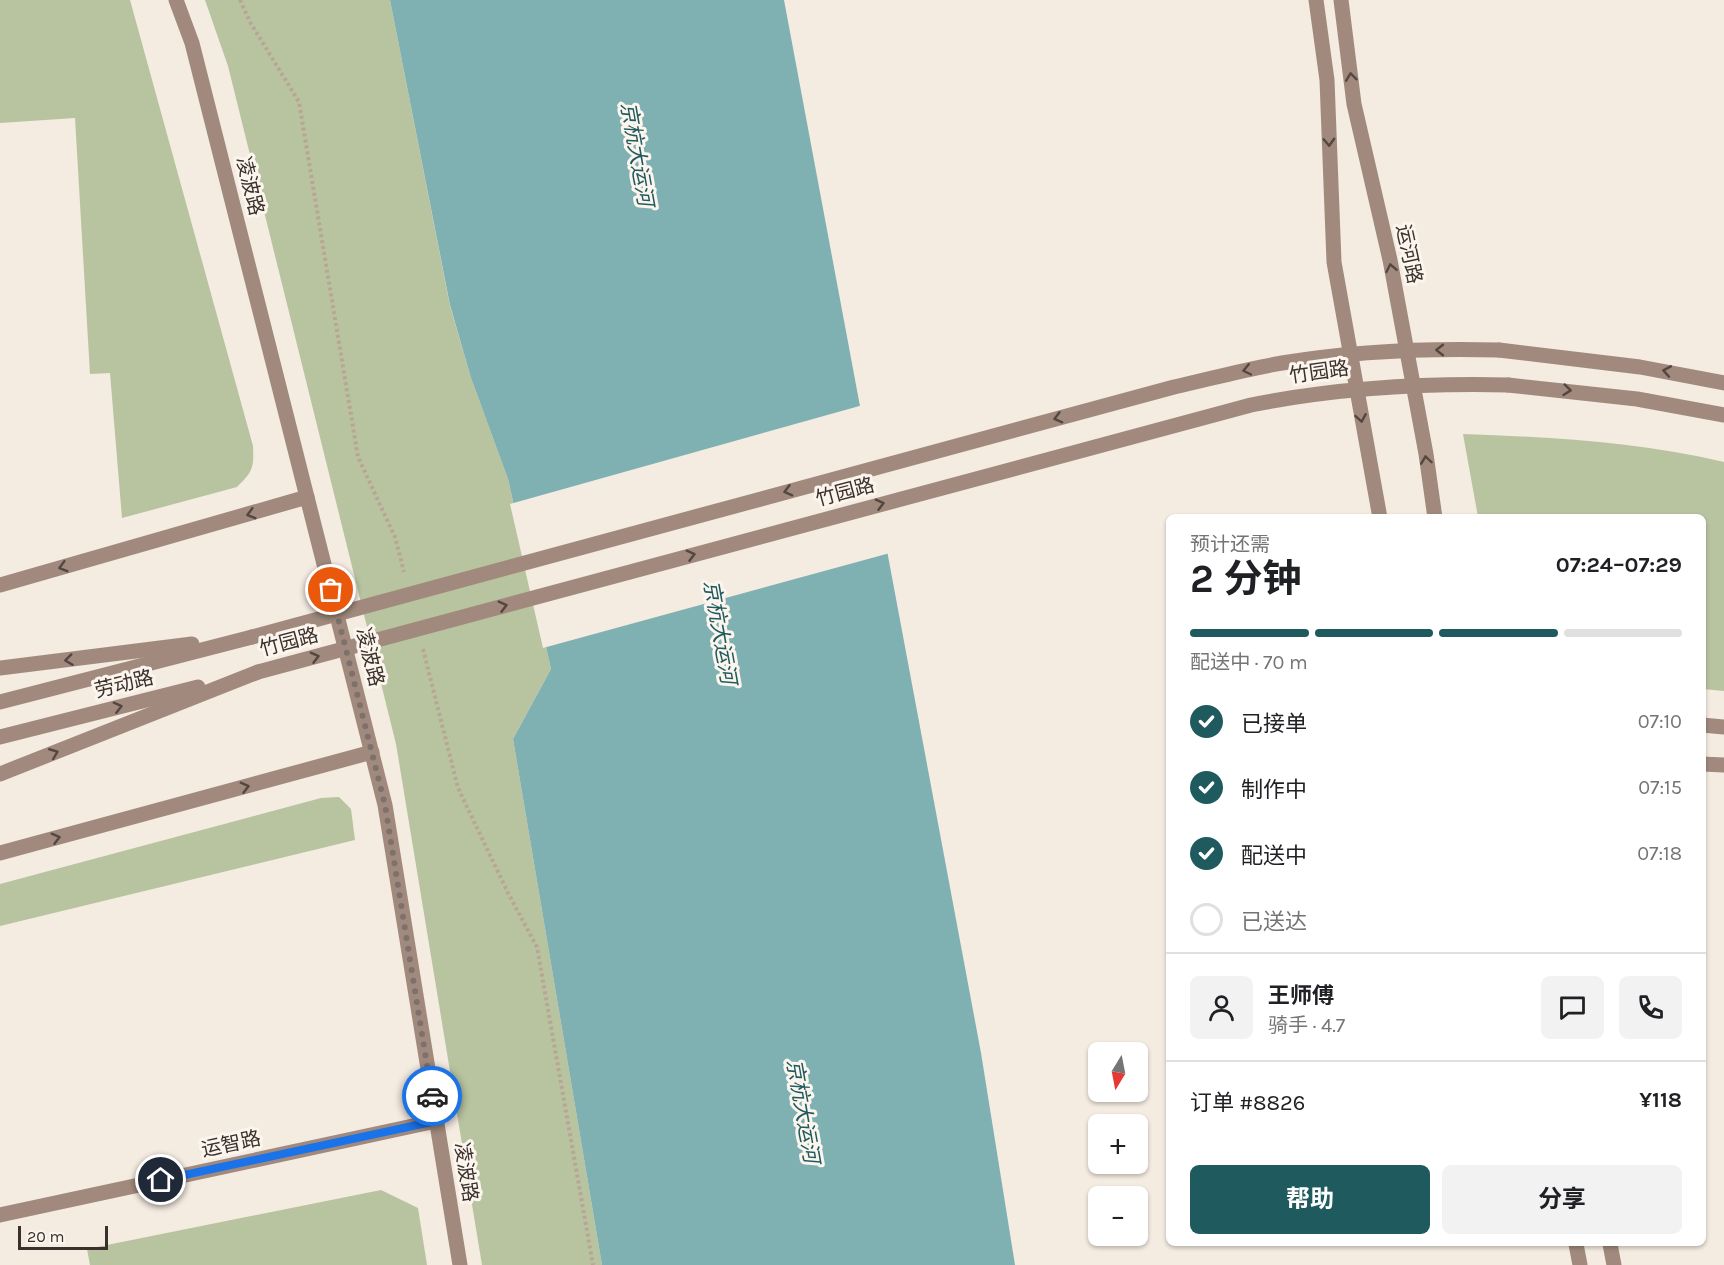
<!DOCTYPE html>
<html lang="zh">
<head>
<meta charset="utf-8">
<style>
  body { margin:0; font-family:Karla,"Noto Sans SC",sans-serif; background:#f2f2f2; color:#202124; height:100vh; display:flex; flex-direction:column; font-size:22px; white-space:nowrap }
  * { box-sizing:border-box; margin:0 }
  p { font-size:20px; color:#757577 }
  .icon { flex:none; width:33px; height:33px; fill:none; stroke:currentColor; stroke-width:2; stroke-linecap:round; stroke-linejoin:round }
  .map { position:relative; flex:1; overflow:hidden }
  .panel { position:absolute; left:1166px; top:514px; width:540px; height:732px; display:flex; flex-direction:column; background:#fff; border-radius:9px; box-shadow:0 2px 4px #0004 }
  .panel>* { flex:none }
  .needle { width:39px; rotate:190deg }
  .controls { position:absolute; left:1088px; top:1042px; display:grid; gap:12px }
  .controls a { display:grid; place-items:center; width:60px; height:60px; border-radius:9px; background:#fff; box-shadow:0 2px 4px #0004; font-size:30px }
  .scale { position:absolute; left:18px; bottom:15px; width:90px; box-sizing:border-box; padding-left:6px; border:3px solid #3b302b; border-top:0; font-size:16px; line-height:21px; white-space:nowrap; color:#3b302b; -webkit-text-stroke:4px #fbf5ee; paint-order:stroke }
  .pin { position:absolute; display:grid; place-items:center; width:51px; height:51px; color:#fff; margin:-26px; border:3px solid #fff; border-radius:50%; box-shadow:0 2px 6px #0007 }
  .courier { position:absolute; display:grid; place-items:center; width:60px; height:60px; margin:-30px; border:4px solid #1a73e8; border-radius:50%; background:#fff; color:#222; box-shadow:0 2px 8px #0007 }
  .summary em { font-style:normal; font-weight:700 }
  .summary div { display:flex; flex-direction:column-reverse }
  .summary { display:flex; align-items:center; justify-content:space-between; height:102px; padding:0 24px }
  h1 { font-size:39px; font-weight:700; line-height:45px }
  .bar { display:grid; grid-template-columns:repeat(4,1fr); gap:9px 6px; align-content:center; height:72px; padding:0 24px }
  .bar i { height:8px; border-radius:4px; background:#e0e0e0 }
  .bar .selected { background:#1f5a5e }
  .bar p { grid-column:span 4 }
  .line { display:flex; align-items:center; gap:15px; padding:0 24px; border-top:2px solid #e0e0e0 }
  .line div { flex:1 }
  .round { display:grid; place-items:center; flex:none; width:63px; height:63px; border-radius:9px; background:#f2f2f2 }
  ol { padding:0 24px; list-style:none }
  li { display:flex; align-items:center; gap:18px; height:66px }
  li p { margin-inline-start:auto }
  li .icon { padding:6px; border-radius:50%; background:#1f5a5e; color:#fff; stroke-width:4 }
  li:last-child { color:#757577 }
  li i { width:33px; height:33px; border:3px solid #e0e0e0; border-radius:50% }
  .button { display:flex; gap:12px; margin-top:auto; padding:12px 24px }
  .button a { flex:1; height:69px; border-radius:9px; background:#1f5a5e; color:#fff; font-size:24px; font-weight:700; line-height:69px; text-align:center }
  .button a+a { background:#f2f2f2; color:#202124 }
  .map>svg:first-child { display:block }
  .green { fill:#b8c4a0 }
  .water { fill:#7fb0b2 }
  .pier { fill:#f4ebe1 }
  .lines { fill:none; stroke-linecap:round; stroke-linejoin:round }
  .path { stroke:#b9a596; stroke-width:4; stroke-dasharray:3 3; stroke-linecap:butt }
  .secondary { stroke:#a18a7d; stroke-width:15 }
  .secondary-bridge { stroke:#a18a7d; stroke-width:15 }
  .oneway { stroke:#544640 }
  .done { stroke:#7c716b; stroke-width:6; stroke-dasharray:0 10.8 }
  .route { stroke:#1a73e8; stroke-width:8 }
  .labels { text-anchor:middle; dominant-baseline:central; stroke-width:6; stroke-linejoin:round; paint-order:stroke }
  .street-label { font-size:20px; fill:#3b302b; stroke:#fbf5ee }
  .water-label { font-size:21px; font-style:italic; fill:#1f5a5e; stroke:#fbf5ee }
</style>
</head>
<body>
<div class="map">
<svg width="1724" height="1265" viewBox="0 0 1724 1265">
  <rect width="100%" height="100%" fill="#f4ebe1"/>
  <g class="green">
    <path d="M0,0h130l123,446c1,21 0,26 -16,41l-115,31 -12,-145 -20,1 -15,-256 -75,5z"/>
    <path d="M205,0h185l60,306 21,72 37,101 43,190 -38,70 89,526h-120l-86,-521 -168,-678z"/>
    <path d="M1463,434c88,3 175,8 261,28v229l-21,-2 -1,-171 -224,-1z"/>
    <path d="M339,797l12,12 4,31 -355,86v-42l321,-86z"/>
    <path d="M381,1190l37,18 9,57h-337l-3,-16z"/>
  </g>
  <path class="water" d="M390,0h394l197,1053 34,212h-413l-89,-526 38,-70 -43,-190 -37,-101 -21,-73z"/>
  <path class="pier" d="M863,405l27,148 -347,95 -33,-144z"/>
  <g class="lines">
    <g class="path">
      <path d="M240,0l10,22 49,80 59,355 37,80 9,35"/>
      <path d="M423,649l35,139 51,107 28,52 56,318"/>
    </g>
    <g class="secondary">
      <path d="M176,0l16,43 193,762 75,460"/>
      <path d="M1316,0l11,80 7,182 46,256"/>
      <path d="M1341,0l13,104 36,156 36,194 9,64"/>
      <path d="M1499,350l141,17 84,16"/>
      <path d="M1508,385l129,14 87,16"/>
      <path d="M0,585l307,-88"/>
      <path d="M0,668l192,-24"/>
      <path d="M0,702l252,-65"/>
      <path d="M1702,725l22,2"/>
      <path d="M0,737l198,-50"/>
      <path d="M1702,764l22,1"/>
      <path d="M0,774l258,-102"/>
      <path d="M0,853l372,-101"/>
      <path d="M0,1215l436,-94"/>
      <path d="M1576,1244l4,21"/>
      <path d="M1610,1244l4,21"/>
    </g>
    <g class="secondary-bridge">
      <path d="M252,637l922,-250c36,-8 72,-18 108,-24 72,-12 144,-15 217,-13"/>
      <path d="M258,672l993,-267c86,-17 170,-22 257,-20"/>
    </g>
  </g>
  <defs><path id="oneway-chevron" d="M-2-3.5L2.5 0L-2 3.5" fill="none" stroke-width="1.6" stroke-linecap="round" stroke-linejoin="round" transform="scale(1.5)"/></defs>
  <g class="oneway">
    <use href="#oneway-chevron" transform="translate(1351 77) rotate(-97)"/>
    <use href="#oneway-chevron" transform="translate(1329 142) rotate(88)"/>
    <use href="#oneway-chevron" transform="translate(1391 268) rotate(-101)"/>
    <use href="#oneway-chevron" transform="translate(1440 350) rotate(180)"/>
    <use href="#oneway-chevron" transform="translate(1247 370) rotate(168)"/>
    <use href="#oneway-chevron" transform="translate(1667 371) rotate(-170)"/>
    <use href="#oneway-chevron" transform="translate(1567 390) rotate(6)"/>
    <use href="#oneway-chevron" transform="translate(1058 418) rotate(165)"/>
    <use href="#oneway-chevron" transform="translate(1361 418) rotate(80)"/>
    <use href="#oneway-chevron" transform="translate(1426 460) rotate(-98)"/>
    <use href="#oneway-chevron" transform="translate(788 491) rotate(165)"/>
    <use href="#oneway-chevron" transform="translate(880 504) rotate(-15)"/>
    <use href="#oneway-chevron" transform="translate(251 514) rotate(164)"/>
    <use href="#oneway-chevron" transform="translate(691 555) rotate(-15)"/>
    <use href="#oneway-chevron" transform="translate(63 567) rotate(164)"/>
    <use href="#oneway-chevron" transform="translate(503 606) rotate(-15)"/>
    <use href="#oneway-chevron" transform="translate(315 657) rotate(-15)"/>
    <use href="#oneway-chevron" transform="translate(69 660) rotate(173)"/>
    <use href="#oneway-chevron" transform="translate(118 707) rotate(-14)"/>
    <use href="#oneway-chevron" transform="translate(54 753) rotate(-22)"/>
    <use href="#oneway-chevron" transform="translate(245 787) rotate(-15)"/>
    <use href="#oneway-chevron" transform="translate(56 838) rotate(-15)"/>
  </g>
  <g class="lines">
    <path class="done" d="M331,590l54,215 47,291"/>
    <path class="route" d="M161,1180l275,-59 -4,-25"/>
  </g>
  <g class="labels">
    <g class="street-label">
      <text transform="translate(250 186) rotate(76)">凌波路</text>
      <text transform="translate(1409 254) rotate(78)">运河路</text>
      <text transform="translate(1319 372) rotate(-8)">竹园路</text>
      <text transform="translate(845 492) rotate(-15)">竹园路</text>
      <text transform="translate(289 642) rotate(-15)">竹园路</text>
      <text transform="translate(370 657) rotate(76)">凌波路</text>
      <text transform="translate(124 684) rotate(-14)">劳动路</text>
      <text transform="translate(231 1144) rotate(-12)">运智路</text>
      <text transform="translate(466 1172) rotate(81)">凌波路</text>
    </g>
    <g class="water-label">
      <text transform="translate(637 154) rotate(80)">京杭大运河</text>
      <text transform="translate(720 632) rotate(80)">京杭大运河</text>
      <text transform="translate(803 1111) rotate(80)">京杭大运河</text>
    </g>
  </g>
</svg>
<div class="controls">
<a><svg class="needle" viewBox="-14 -14 28 28"><path d="M0-13l5 13h-10z" fill="#e53935"/><path d="M0 13l5-13h-10z" fill="#757577"/></svg></a>
<a>+</a>
<a>−</a>
</div>
<div class="scale">20 m</div>
<div class="pin" style="left:331px;top:590px;background:#ea580c"><svg class="icon" aria-label="bag" viewBox="0 0 24 24"><path d="M5 8h14l-1 12H6zM9 8a3 3 0 0 1 6 0"/></svg></div>
<div class="pin" style="left:161px;top:1180px;background:#1f2937"><svg class="icon" aria-label="home" viewBox="0 0 24 24"><path d="M3 11l9-7 9 7M6 9v11h12V9"/></svg></div>
<div class="courier" style="left:432px;top:1096px"><svg class="icon" aria-label="car" viewBox="0 0 24 24"><path d="M5 17H2v-5l4-1 3-4h7l3 4 3 1v5h-3M9 17h6M6 11h13"/><circle cx="7" cy="17" r="2"/><circle cx="17" cy="17" r="2"/></svg></div>
<section class="panel">
<div class="summary"><div><h1>2 分钟</h1><p>预计还需</p></div><em>07:24–07:29</em></div>
<div class="bar"><i class="selected"></i><i class="selected"></i><i class="selected"></i><i></i><p>配送中 · 70 m</p></div>
<ol>
<li><svg class="icon" aria-label="check" viewBox="0 0 24 24"><path d="M5 12l5 5 9-10"/></svg>已接单<p>07:10</p></li>
<li><svg class="icon" aria-label="check" viewBox="0 0 24 24"><path d="M5 12l5 5 9-10"/></svg>制作中<p>07:15</p></li>
<li><svg class="icon" aria-label="check" viewBox="0 0 24 24"><path d="M5 12l5 5 9-10"/></svg>配送中<p>07:18</p></li>
<li><i></i>已送达</li>
</ol>
<div class="line" style="height:108px"><a class="round"><svg class="icon" aria-label="person" viewBox="0 0 24 24"><circle cx="12" cy="8" r="4"/><path d="M4 21q1-7 8-7t8 7"/></svg></a><div><b>王师傅</b><p>骑手 · 4.7</p></div><a class="round"><svg class="icon" aria-label="chat" viewBox="0 0 24 24"><path d="M4 5h16v11H9l-5 4z"/></svg></a><a class="round"><svg class="icon" aria-label="phone" viewBox="0 0 24 24"><path d="M5 4h4l2 5-3 2q2 4 5 5l2-3 5 2v4C11 20 4 13 5 4z"/></svg></a></div>
<div class="line" style="height:78px"><div>订单 #8826</div><b>¥118</b></div>
<div class="button"><a>帮助</a><a>分享</a></div>
</section>
</div>
</body>
</html>
